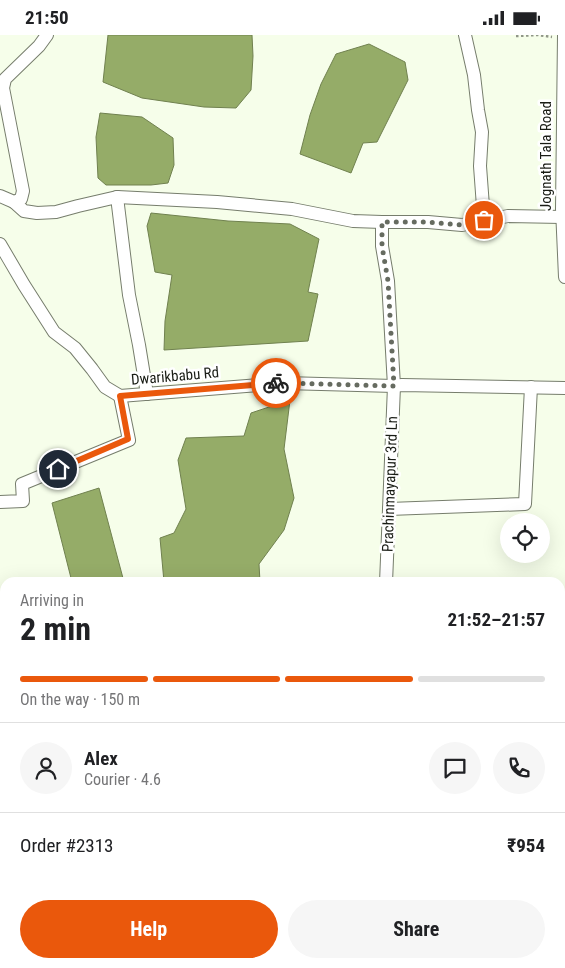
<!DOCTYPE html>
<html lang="en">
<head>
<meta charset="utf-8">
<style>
  body { margin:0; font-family:"Roboto Condensed",sans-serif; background:#f6f6f6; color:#202124; height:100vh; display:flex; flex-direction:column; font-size:19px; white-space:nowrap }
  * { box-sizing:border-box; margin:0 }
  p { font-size:16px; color:#757577 }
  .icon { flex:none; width:28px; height:28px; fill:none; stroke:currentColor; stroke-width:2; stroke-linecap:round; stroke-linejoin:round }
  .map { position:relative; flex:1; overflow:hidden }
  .sheet { position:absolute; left:0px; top:542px; width:565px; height:391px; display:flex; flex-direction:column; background:#fff; border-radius:15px 15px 0 0; box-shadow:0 5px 20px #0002 }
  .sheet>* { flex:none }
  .fabs { position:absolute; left:500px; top:478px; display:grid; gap:10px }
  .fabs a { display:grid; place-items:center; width:50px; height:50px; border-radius:50%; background:#fff; box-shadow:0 5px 20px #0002; font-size:25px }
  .pin { position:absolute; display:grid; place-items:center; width:42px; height:42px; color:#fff; margin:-21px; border:2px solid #fff; border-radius:50%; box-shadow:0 1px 5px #0007 }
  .courier { position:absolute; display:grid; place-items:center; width:50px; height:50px; margin:-25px; border:4px solid #ea580c; border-radius:50%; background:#fff; color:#222; box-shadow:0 1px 6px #0007 }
  .headline em { font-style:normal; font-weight:700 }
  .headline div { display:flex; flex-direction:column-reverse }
  .headline { display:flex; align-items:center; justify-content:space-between; height:85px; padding:0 20px }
  h1 { font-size:32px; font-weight:700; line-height:38px }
  .bar { display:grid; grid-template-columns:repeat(4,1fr); gap:8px 5px; align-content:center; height:60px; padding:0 20px }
  .bar i { height:6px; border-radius:4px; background:#e0e0e0 }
  .bar .selected { background:#ea580c }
  .bar p { grid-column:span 4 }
  .line { display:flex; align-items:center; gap:12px; padding:0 20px; border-top:1px solid #e0e0e0 }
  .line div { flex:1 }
  .round { display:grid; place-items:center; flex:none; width:52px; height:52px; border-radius:26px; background:#f6f6f6 }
  .cta { display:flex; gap:10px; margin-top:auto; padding:10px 20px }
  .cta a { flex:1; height:58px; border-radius:30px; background:#ea580c; color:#fff; font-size:20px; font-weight:700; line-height:58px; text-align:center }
  .cta a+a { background:#f6f6f6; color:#202124 }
  .status { display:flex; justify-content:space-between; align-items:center; height:35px; padding:0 25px; background:#fff; direction:ltr }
  .status svg { height:14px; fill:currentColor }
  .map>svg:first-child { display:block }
  .water { fill:#95ac68; stroke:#70814f }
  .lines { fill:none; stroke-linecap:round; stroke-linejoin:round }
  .service-casing { stroke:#767d6c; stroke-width:8 }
  .minor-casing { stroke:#767d6c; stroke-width:14 }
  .secondary-casing { stroke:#767d6c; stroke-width:19 }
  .path { stroke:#8f9587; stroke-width:2.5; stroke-dasharray:2.5 2.5; stroke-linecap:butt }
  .service { stroke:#fff; stroke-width:6 }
  .minor { stroke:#fff; stroke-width:12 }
  .secondary { stroke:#fff; stroke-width:18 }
  .done { stroke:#666b60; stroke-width:5; stroke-dasharray:0 9 }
  .route { stroke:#ea580c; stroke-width:6 }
  .labels { text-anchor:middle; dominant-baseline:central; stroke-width:5; stroke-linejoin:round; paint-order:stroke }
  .street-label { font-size:15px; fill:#191c15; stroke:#fff }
</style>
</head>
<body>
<div class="status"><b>21:50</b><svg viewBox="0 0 49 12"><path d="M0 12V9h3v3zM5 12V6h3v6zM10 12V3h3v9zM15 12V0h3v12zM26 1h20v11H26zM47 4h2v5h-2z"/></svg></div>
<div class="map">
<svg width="565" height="933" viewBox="0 0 565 933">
  <rect width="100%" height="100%" fill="#f6feea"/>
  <g class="water">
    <path d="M108,0h144l1,21 -2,34 -15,18 -32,-1 -62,-9 -39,-16z"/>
    <path d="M369,9l36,18 3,18 -31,62 -14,1 -12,30 -51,-19 10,-39 11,-31 15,-30z"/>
    <path d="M100,78l42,4 31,21 1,27 -6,18 -17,2h-45l-8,-7 -2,-41z"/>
    <path d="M151,178l77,8 62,3 29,15 -11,53 10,2 -10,47 -144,9 1,-29 7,-46 -17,-3 -8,-46z"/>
    <path d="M290,365l-6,49 10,49 -10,32 -25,34 1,18h-96l-4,-44 14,-5 12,-24 -8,-49 8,-22 58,-2 7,-23z"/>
    <path d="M99,453l25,94h-52l-20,-79z"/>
  </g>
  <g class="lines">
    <g class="service-casing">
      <g id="service">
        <path d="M214,933v-4"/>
        <path d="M468,933l1,-4"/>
      </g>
    </g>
    <g class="minor-casing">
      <g id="minor">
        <path d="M465,0l9,40 4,35 4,22 -2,34 4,54"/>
        <path d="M564,0l-2,174 3,68"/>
        <path d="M0,161l14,6 7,-3 2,-8 -20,-103 2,-9 34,-33 8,-11"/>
        <path d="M117,162l12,98 10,50 8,49"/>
        <path d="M14,167l10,9 13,2 19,-1 22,-6 39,-9 100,5 75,7 61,12 29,1h46l34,3 46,-9 54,1"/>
        <path d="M382,187v24l6,35 6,105 -8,197"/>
        <path d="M0,209l24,41 30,47 21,16 17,21 13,18 15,9"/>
        <path d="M120,361l165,-13 109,3 8,-1 163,3"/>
        <path d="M0,467l23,-1 -1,-17 107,-44 -9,-44"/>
        <path d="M389,474l136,-5 6,-117"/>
        <path d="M560,619l5,-1"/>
        <path d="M0,637h5"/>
        <path d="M560,896h5"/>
        <path d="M136,929v4"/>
        <path d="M7,933l2,-4"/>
        <path d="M284,933l1,-4"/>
      </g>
    </g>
    <g class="secondary-casing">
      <g id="secondary">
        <path d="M0,747h5"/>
        <path d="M545,929l3,4"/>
      </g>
    </g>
    <path class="path" d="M516,1l22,-1 14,2"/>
    <use href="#service" class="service"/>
    <use href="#minor" class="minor"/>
    <use href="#secondary" class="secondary"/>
  </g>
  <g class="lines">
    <path class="done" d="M276,348h8l110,3 -6,-105 -6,-35v-24h46l34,3 22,-5"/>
    <path class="route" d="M58,434l70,-30 -8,-43 156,-13"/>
  </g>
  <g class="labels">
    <g class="street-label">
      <text transform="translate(546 121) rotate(-90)">Jognath Tala Road</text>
      <text transform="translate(175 341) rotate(-5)">Dwarikbabu Rd</text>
      <text transform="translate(390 449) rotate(-88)">Prachinmayapur 3rd Ln</text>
    </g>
  </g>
</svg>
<div class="fabs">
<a><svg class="icon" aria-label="locate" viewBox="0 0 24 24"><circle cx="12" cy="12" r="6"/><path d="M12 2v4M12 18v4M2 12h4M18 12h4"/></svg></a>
</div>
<div class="pin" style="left:484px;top:185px;background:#ea580c"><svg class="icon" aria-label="bag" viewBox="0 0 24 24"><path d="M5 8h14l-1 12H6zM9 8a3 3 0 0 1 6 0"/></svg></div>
<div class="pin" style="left:58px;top:434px;background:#1f2937"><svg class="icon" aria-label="home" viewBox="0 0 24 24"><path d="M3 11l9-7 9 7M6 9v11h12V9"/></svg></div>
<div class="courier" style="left:276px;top:348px"><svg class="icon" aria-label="bike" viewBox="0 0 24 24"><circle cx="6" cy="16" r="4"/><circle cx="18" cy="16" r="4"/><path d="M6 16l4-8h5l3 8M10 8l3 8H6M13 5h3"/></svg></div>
<section class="sheet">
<div class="headline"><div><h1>2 min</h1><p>Arriving in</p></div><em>21:52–21:57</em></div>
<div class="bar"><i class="selected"></i><i class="selected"></i><i class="selected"></i><i></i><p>On the way · 150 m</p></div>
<div class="line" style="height:90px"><a class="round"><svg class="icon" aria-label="person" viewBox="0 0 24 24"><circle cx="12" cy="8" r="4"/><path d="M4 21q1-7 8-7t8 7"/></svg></a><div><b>Alex</b><p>Courier · 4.6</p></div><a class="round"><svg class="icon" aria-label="chat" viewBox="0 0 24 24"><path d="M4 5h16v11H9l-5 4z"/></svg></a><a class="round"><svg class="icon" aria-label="phone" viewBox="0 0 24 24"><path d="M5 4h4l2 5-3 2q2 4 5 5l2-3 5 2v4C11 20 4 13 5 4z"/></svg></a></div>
<div class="line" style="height:65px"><div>Order #2313</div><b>₹954</b></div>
<div class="cta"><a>Help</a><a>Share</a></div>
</section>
</div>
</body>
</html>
